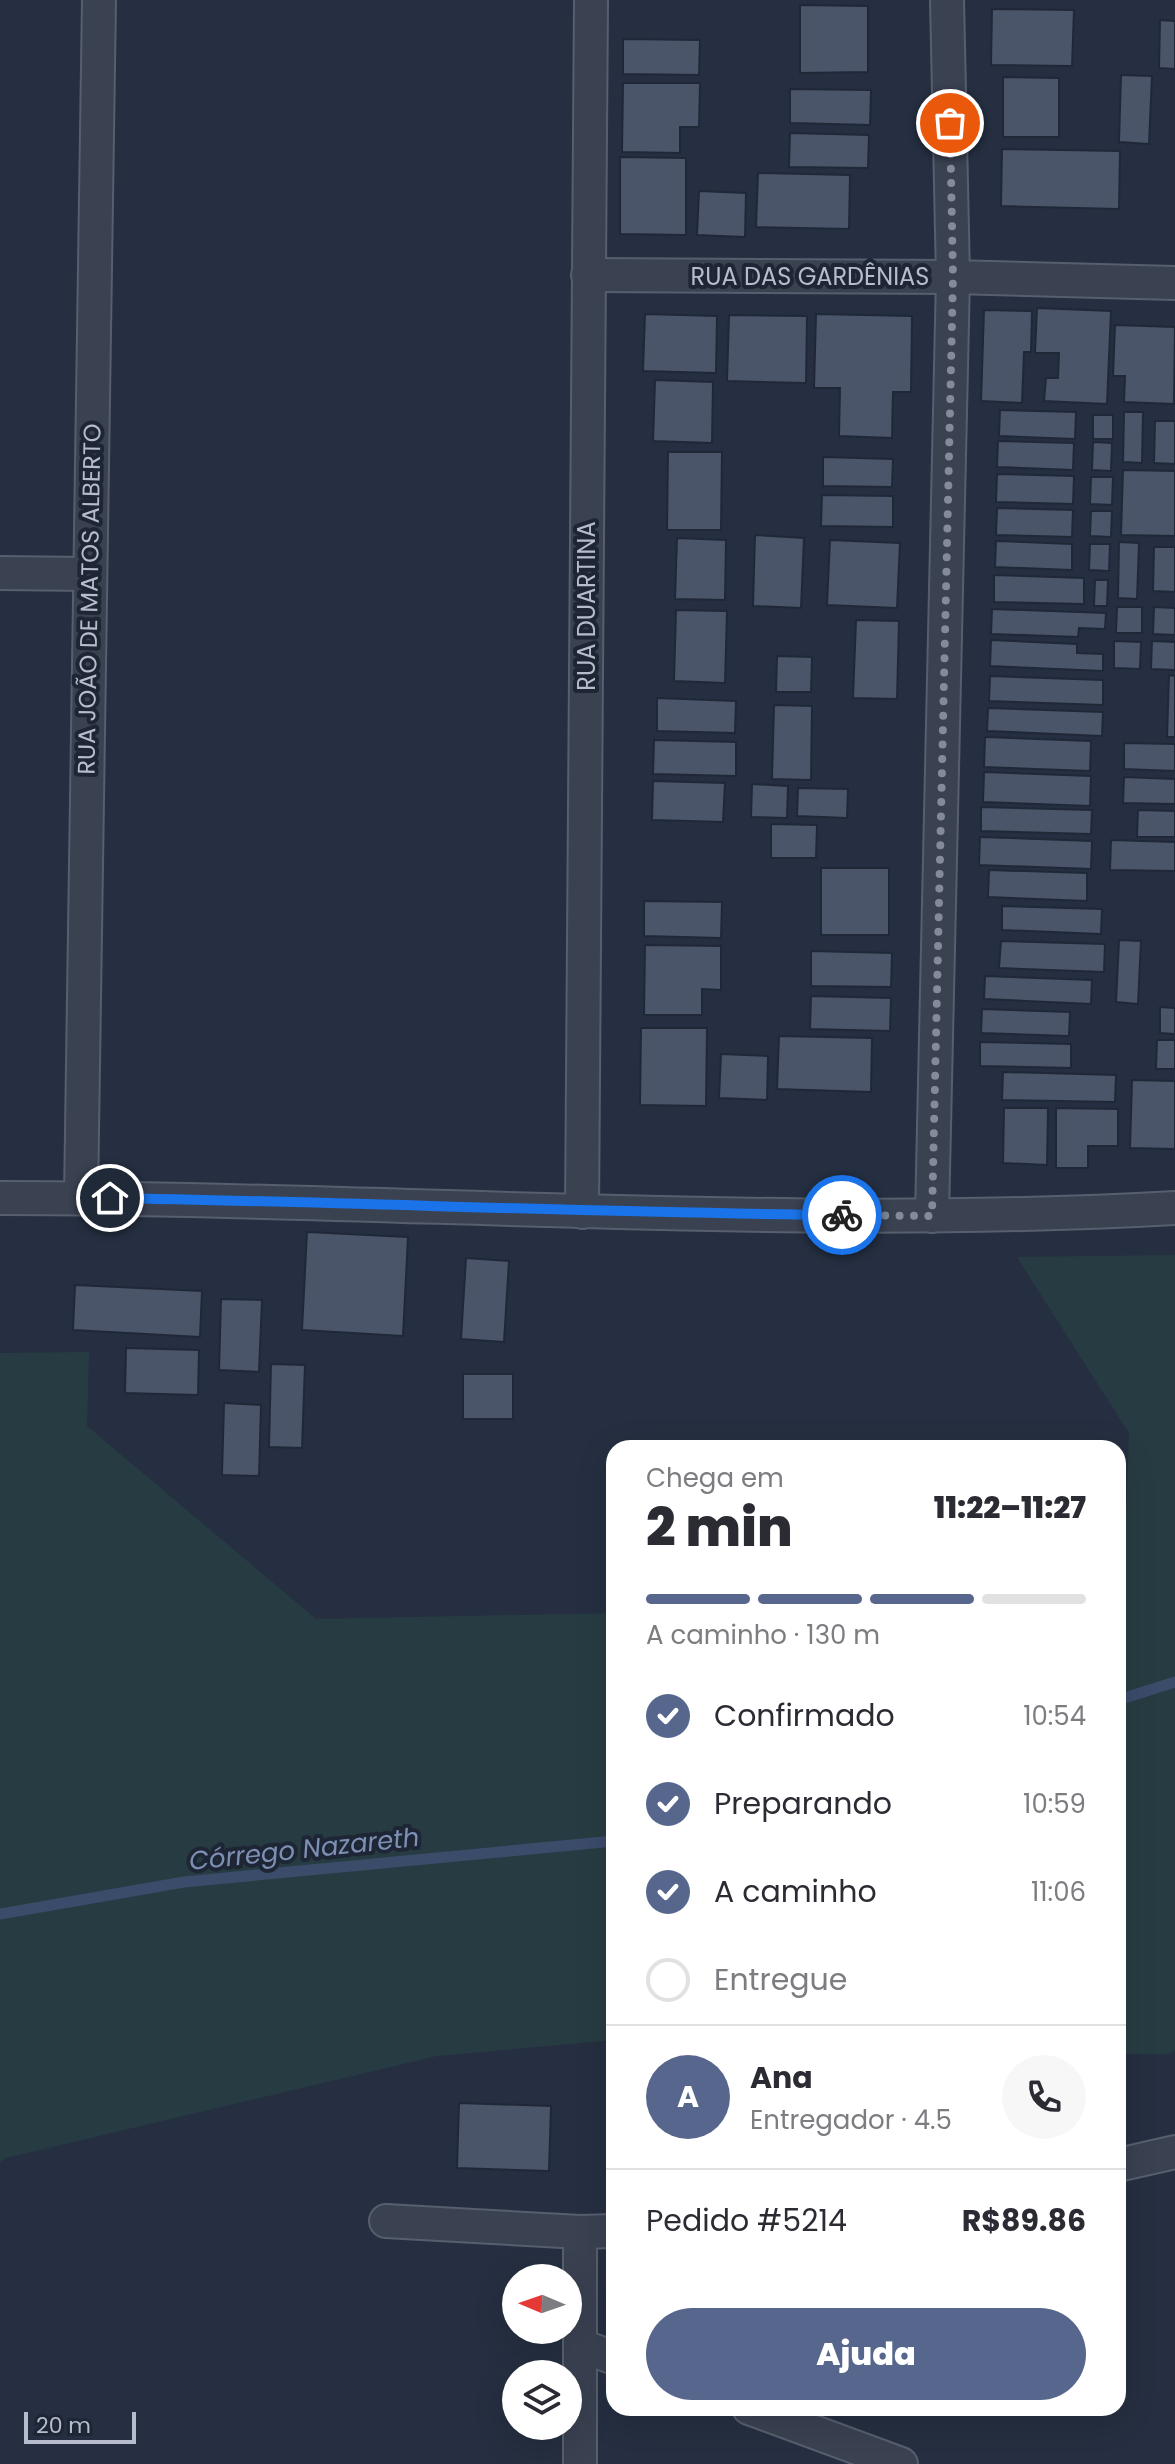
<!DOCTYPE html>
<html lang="pt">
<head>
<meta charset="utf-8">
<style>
  body { margin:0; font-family:Poppins,sans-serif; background:#f7f7f7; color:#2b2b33; height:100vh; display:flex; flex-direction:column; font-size:30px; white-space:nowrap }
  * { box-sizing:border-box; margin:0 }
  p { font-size:26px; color:#7c7c81 }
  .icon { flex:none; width:44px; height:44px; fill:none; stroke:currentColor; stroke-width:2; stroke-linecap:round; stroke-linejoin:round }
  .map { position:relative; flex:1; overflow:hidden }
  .panel { position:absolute; left:606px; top:1440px; width:520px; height:976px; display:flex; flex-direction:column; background:#fff; border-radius:24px; box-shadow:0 8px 32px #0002 }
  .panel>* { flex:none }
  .needle { width:52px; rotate:272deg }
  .buttons { position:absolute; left:502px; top:2264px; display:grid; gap:16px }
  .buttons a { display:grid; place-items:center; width:80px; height:80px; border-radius:50%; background:#fff; box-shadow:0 8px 32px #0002; font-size:40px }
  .scale { position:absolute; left:24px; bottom:20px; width:112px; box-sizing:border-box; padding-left:8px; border:4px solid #b6bccb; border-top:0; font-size:22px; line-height:28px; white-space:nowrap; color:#b6bccb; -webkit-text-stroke:6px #1e2636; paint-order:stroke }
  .pin { position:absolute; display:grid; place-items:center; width:68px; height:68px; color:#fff; margin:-34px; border:4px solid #fff; border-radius:50%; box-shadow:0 2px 8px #0007 }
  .courier { position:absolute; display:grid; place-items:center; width:80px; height:80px; margin:-40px; border:6px solid #1a73e8; border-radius:50%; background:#fff; color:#222; box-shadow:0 2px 10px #0007 }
  .headline em { font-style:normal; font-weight:800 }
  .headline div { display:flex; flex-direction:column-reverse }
  .headline { display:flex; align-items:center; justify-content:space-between; height:136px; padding:0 40px }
  h1 { font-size:52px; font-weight:800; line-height:60px }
  .bar { display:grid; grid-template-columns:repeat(4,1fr); gap:12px 8px; align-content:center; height:96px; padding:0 40px }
  .bar i { height:10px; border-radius:6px; background:#e1e1e2 }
  .bar .active { background:#57668c }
  .bar p { grid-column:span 4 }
  .line { display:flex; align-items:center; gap:20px; padding:0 40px; border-top:2px solid #e1e1e2 }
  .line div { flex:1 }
  .round { display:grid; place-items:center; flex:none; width:84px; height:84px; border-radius:42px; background:#f7f7f7 }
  ol { padding:0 40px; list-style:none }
  li { display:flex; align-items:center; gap:24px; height:88px }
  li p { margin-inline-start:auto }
  li .icon { padding:8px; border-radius:50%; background:#57668c; color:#fff; stroke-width:4 }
  li:last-child { color:#7c7c81 }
  li i { width:44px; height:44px; border:4px solid #e1e1e2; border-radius:50% }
  .button { display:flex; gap:16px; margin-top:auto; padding:16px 40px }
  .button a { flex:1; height:92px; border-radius:48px; background:#57668c; color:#fff; font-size:32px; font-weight:800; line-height:92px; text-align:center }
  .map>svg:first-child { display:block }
  .green { fill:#273c42 }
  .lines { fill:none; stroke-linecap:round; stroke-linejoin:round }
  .stream { stroke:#3b4b6a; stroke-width:11 }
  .building { fill:#4b556a; stroke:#202838; stroke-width:2 }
  .street-casing { stroke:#575f6e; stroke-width:36 }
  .street { stroke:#3a4151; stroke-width:32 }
  .done { stroke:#838b9b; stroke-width:8; stroke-dasharray:0 14.4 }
  .route { stroke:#1a73e8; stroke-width:10 }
  .labels { text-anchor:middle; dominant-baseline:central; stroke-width:8; stroke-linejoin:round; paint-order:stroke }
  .street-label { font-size:24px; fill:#b6bccb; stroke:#1e2636 }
  .water-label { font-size:26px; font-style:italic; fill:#7d8fb2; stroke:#1e2636 }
</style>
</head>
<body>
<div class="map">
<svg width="1175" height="2464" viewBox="0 0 1175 2464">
  <rect width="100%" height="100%" fill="#252f41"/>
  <g class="green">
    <path d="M1175,1255v795l-7,4h-50v-532l8,-5 3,-84 -112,-176z"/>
    <path d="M89,1352l-2,74 229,193 298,-6v427l-177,16 -431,102 -6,4v-809z"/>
  </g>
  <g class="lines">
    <g class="stream">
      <path d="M1118,1700l57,-18"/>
      <path d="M0,1914l184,-32 430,-41"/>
    </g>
  </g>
  <g class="building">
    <path d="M800,5l68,1v66l-68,1z"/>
    <path d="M992,9l82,1 -2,56 -81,-1z"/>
    <path d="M1160,20l15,1v48l-16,-1z"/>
    <path d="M623,39l77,1 -1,35 -76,-1z"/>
    <path d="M1121,75l31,1 -3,68 -30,-2z"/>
    <path d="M1003,77l56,1v59h-56z"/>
    <path d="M623,83h77l-1,44h-19v26l-58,-1z"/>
    <path d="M790,89l81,1 -1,35 -80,-2z"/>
    <path d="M790,133l79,2 -1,33 -79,-1z"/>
    <path d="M1002,149l118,2 -1,58 -118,-3z"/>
    <path d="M620,157l66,1v77l-66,-1z"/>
    <path d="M758,173l92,2 -1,54 -93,-2z"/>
    <path d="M699,191l47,2 -1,44 -48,-2z"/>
    <path d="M1037,308l74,3 -4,93 -63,-3 2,-23h12l1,-25h-24z"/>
    <path d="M984,310l48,1 -1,41h-7l-2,51 -41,-2z"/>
    <path d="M645,314l72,2 -1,57 -73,-2z"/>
    <path d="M816,314l96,2 -1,76h-18l-1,46 -53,-2 1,-48h-26z"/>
    <path d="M729,315l78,1 -1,67 -79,-2z"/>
    <path d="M1115,325l60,2 -1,77 -50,-2 1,-26h-12z"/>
    <path d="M655,380l58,2 -1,61 -59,-2z"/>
    <path d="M1000,410l76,2 -1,27 -76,-3z"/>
    <path d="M1124,412h19l-1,51 -19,-1z"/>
    <rect x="1093" y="415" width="20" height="24"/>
    <path d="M1155,421h20v43l-21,-1z"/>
    <path d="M998,441l76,2 -1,27 -76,-3z"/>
    <path d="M1093,442l19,1 -1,28 -19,-1z"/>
    <path d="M668,452h54l-1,78h-54z"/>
    <path d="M823,457l70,2 -1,28 -69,-1z"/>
    <path d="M1123,470l52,1v65l-54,-1z"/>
    <path d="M997,474l77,2 -1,28 -77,-2z"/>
    <path d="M1091,477h22l-1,28 -22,-1z"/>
    <path d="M822,495l71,1v31l-72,-1z"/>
    <path d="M997,508l76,2 -1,27 -76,-2z"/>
    <path d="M1091,511h21l-1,26 -21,-1z"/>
    <path d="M755,535l49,3 -3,70 -48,-2z"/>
    <path d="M677,538l49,2 -1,60 -50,-1z"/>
    <path d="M830,540l70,3 -3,65 -70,-3z"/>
    <path d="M996,541l76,3v26l-77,-3z"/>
    <path d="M1119,542l20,1 -2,56 -19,-1z"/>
    <path d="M1090,544h20l-1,27 -20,-1z"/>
    <path d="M1154,547h21v45l-22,-1z"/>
    <path d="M994,575l90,3v26l-90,-2z"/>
    <path d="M1095,580h13l-1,26h-13z"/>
    <path d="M1117,607h25v26h-26z"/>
    <path d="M1154,607l21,1v27l-22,-1z"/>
    <path d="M992,609l114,4 -1,16 -26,-1 -1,9 -87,-3z"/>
    <path d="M676,610l51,1 -2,72 -51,-2z"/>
    <path d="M856,620l43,1 -2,78 -44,-1z"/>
    <path d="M991,640l86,4v9l26,1v17l-113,-5z"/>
    <path d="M1114,641l27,1 -1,27 -26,-1z"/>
    <path d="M1152,641l23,1v28l-24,-1z"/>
    <path d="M777,656l35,1 -1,35h-35z"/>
    <path d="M1169,675l6,1v61h-8z"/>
    <path d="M990,676l113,4v25l-114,-4z"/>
    <path d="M657,698l79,3 -1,32 -78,-2z"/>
    <path d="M774,705l38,1 -1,74 -39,-1z"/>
    <path d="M988,708l115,4 -1,24 -115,-5z"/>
    <path d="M985,737l106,4 -1,30 -106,-4z"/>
    <path d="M654,740l82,2v34l-83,-2z"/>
    <path d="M1124,743l51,1v27l-51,-2z"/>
    <path d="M984,772l107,4 -1,30 -107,-4z"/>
    <path d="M1124,777l51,2v25l-52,-1z"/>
    <path d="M653,781l72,2 -2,39 -71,-2z"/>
    <path d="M752,784l36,2 -1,32 -36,-1z"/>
    <path d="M798,788l50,1 -1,29 -50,-2z"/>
    <path d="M981,807l111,3 -1,24 -110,-3z"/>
    <path d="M1138,810l37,1v26h-38z"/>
    <path d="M771,824l46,1 -1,33h-45z"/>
    <path d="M980,837l112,4 -1,28 -112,-4z"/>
    <path d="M1111,840l64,2v29l-65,-1z"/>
    <rect x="821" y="868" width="68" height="67"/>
    <path d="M989,870l98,3v28l-99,-4z"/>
    <path d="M644,901l78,1 -1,36 -77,-2z"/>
    <path d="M1002,906l100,3 -1,25 -99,-4z"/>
    <path d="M1119,940l22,1 -3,63 -22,-2z"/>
    <path d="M1001,941l104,3 -1,28 -105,-4z"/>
    <path d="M645,945l76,1v44l-19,-1v26h-58z"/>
    <path d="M811,951l81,2 -1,34 -80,-1z"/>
    <path d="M985,976l107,4 -1,24 -107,-5z"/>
    <path d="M811,996l80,2 -1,33 -80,-2z"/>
    <path d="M1160,1007l15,1v26l-15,-1z"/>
    <path d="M982,1009l88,3 -1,24 -88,-3z"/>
    <path d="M641,1028h66l-1,78 -66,-1z"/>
    <path d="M779,1036l93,2 -1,54 -94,-3z"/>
    <path d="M1157,1040h18v29h-19z"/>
    <path d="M980,1042l91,2v24l-91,-2z"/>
    <path d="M721,1054l47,2 -1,44 -48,-2z"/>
    <path d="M1003,1072l113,3 -1,27 -113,-2z"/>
    <path d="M1132,1080l43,1v68l-45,-1z"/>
    <path d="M1004,1108h44l-1,57 -44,-2z"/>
    <path d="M1056,1108l62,1v37h-30v22h-32z"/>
    <path d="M307,1232l101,5 -5,99 -101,-6z"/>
    <path d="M466,1258l43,3 -5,81 -43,-3z"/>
    <path d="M75,1285l127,6 -2,46 -127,-7z"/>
    <path d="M221,1299l41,1 -3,72 -40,-2z"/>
    <path d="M126,1348l73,2 -1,45 -73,-2z"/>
    <path d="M271,1364l34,1 -3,83 -33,-1z"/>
    <rect x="463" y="1374" width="50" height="45"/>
    <path d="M224,1403l37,2 -2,71 -37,-1z"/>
    <path d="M459,2103l92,3 -2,65 -92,-3z"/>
  </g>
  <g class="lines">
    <g class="street-casing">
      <g id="street">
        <path d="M588,275l365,2 222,6"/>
        <path d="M0,573l89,1"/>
        <path d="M0,1198c392,0 784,32 1175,10"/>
        <path d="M81,1198l18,-1198"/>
        <path d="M582,1212l9,-1212"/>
        <path d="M932,1216l21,-939 -6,-277"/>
        <path d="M1118,2165l57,-13"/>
        <path d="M386,2221l194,11 34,-1"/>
        <path d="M582,2346l32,12"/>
        <path d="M749,2408l152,56"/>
        <path d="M580,2464v-232"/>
      </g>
    </g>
    <use href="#street" class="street"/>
  </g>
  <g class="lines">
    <path class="done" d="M842,1215l90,1 21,-939 -3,-154"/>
    <path class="route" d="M110,1198c244,4 488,15 732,17"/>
  </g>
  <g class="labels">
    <g class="street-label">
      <text x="810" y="276">RUA DAS GARDÊNIAS</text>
      <text transform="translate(89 599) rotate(-89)">RUA JOÃO DE MATOS ALBERTO</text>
      <text transform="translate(586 606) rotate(-90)">RUA DUARTINA</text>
    </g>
    <g class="water-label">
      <text transform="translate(304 1849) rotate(-6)">Córrego Nazareth</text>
    </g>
  </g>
</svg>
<div class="buttons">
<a><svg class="needle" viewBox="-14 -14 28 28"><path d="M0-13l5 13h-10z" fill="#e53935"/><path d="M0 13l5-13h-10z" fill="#7c7c81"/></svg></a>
<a><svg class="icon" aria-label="layers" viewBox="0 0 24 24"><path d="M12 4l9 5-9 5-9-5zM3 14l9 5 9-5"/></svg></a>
</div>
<div class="scale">20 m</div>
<div class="pin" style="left:950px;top:123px;background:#ea580c"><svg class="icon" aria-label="bag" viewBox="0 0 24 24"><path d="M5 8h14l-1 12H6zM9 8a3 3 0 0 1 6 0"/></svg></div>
<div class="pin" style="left:110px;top:1198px;background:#1f2937"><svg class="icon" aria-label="home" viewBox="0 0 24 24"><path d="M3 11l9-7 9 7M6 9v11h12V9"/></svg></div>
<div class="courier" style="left:842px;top:1215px"><svg class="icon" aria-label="bike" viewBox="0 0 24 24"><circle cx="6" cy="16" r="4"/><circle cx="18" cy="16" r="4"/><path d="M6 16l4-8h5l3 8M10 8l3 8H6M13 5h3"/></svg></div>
<section class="panel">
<div class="headline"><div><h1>2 min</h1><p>Chega em</p></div><em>11:22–11:27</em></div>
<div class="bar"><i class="active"></i><i class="active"></i><i class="active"></i><i></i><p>A caminho · 130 m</p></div>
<ol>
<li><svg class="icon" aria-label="check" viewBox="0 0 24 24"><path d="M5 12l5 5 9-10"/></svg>Confirmado<p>10:54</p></li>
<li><svg class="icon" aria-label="check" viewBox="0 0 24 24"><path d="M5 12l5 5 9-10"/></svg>Preparando<p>10:59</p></li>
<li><svg class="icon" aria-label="check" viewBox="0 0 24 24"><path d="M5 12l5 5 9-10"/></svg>A caminho<p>11:06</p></li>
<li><i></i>Entregue</li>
</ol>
<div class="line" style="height:144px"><b class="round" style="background:#57668c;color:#fff">A</b><div><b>Ana</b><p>Entregador · 4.5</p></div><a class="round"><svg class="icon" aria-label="phone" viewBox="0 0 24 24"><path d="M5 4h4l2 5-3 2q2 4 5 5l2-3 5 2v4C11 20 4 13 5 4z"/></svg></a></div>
<div class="line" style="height:104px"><div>Pedido #5214</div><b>R$89.86</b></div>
<div class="button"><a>Ajuda</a></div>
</section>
</div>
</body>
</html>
